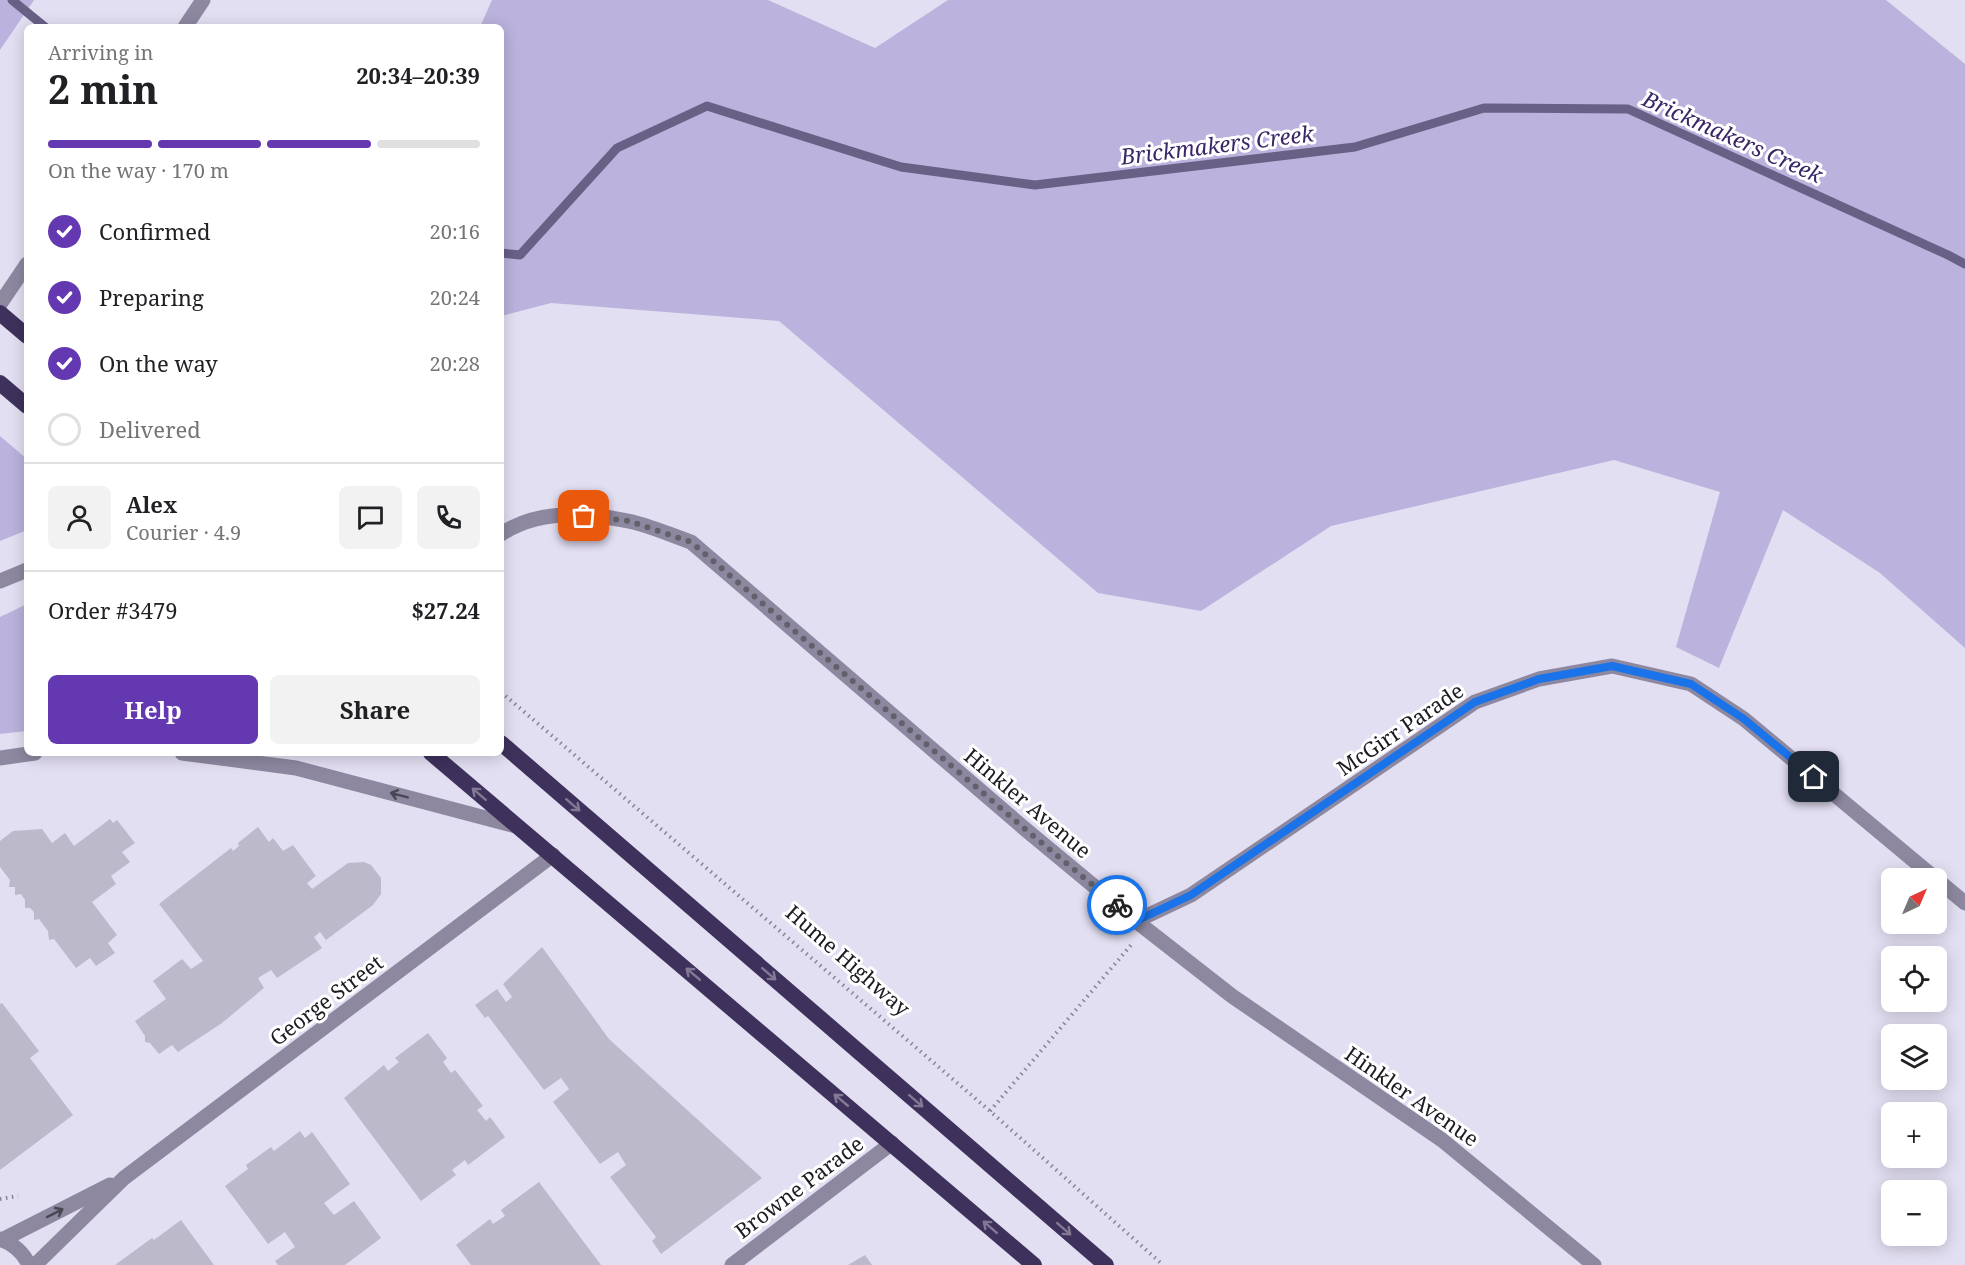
<!DOCTYPE html>
<html lang="en">
<head>
<meta charset="utf-8">
<style>
  body { margin:0; font-family:"Noto Serif",serif; background:#f2f2f2; color:#202124; height:100vh; display:flex; flex-direction:column; font-size:22px; white-space:nowrap }
  * { box-sizing:border-box; margin:0 }
  p { font-size:20px; color:#757577 }
  .icon { flex:none; width:33px; height:33px; fill:none; stroke:currentColor; stroke-width:2; stroke-linecap:round; stroke-linejoin:round }
  .map { position:relative; flex:1; overflow:hidden }
  .details { position:absolute; left:24px; top:24px; width:480px; height:732px; display:flex; flex-direction:column; background:#fff; border-radius:9px; box-shadow:0 3px 15px #0003 }
  .details>* { flex:none }
  .needle { width:39px; rotate:44deg }
  .fabs { position:absolute; left:1881px; top:868px; display:grid; gap:12px }
  .fabs a { display:grid; place-items:center; width:66px; height:66px; border-radius:9px; background:#fff; box-shadow:0 3px 15px #0003; font-size:30px }
  .pin { position:absolute; display:grid; place-items:center; width:51px; height:51px; color:#fff; margin:-26px; border-radius:12px; box-shadow:0 3px 9px #0006 }
  .courier { position:absolute; display:grid; place-items:center; width:60px; height:60px; margin:-30px; border:4px solid #1a73e8; border-radius:50%; background:#fff; color:#222; box-shadow:0 2px 8px #0007 }
  .summary em { font-style:normal; font-weight:700 }
  .summary div { display:flex; flex-direction:column-reverse }
  .summary { display:flex; align-items:center; justify-content:space-between; height:102px; padding:0 24px }
  h1 { font-size:39px; font-weight:700; line-height:45px }
  .bar { display:grid; grid-template-columns:repeat(4,1fr); gap:9px 6px; align-content:center; height:72px; padding:0 24px }
  .bar i { height:8px; border-radius:4px; background:#e0e0e0 }
  .bar .selected { background:#6338b0 }
  .bar p { grid-column:span 4 }
  .line { display:flex; align-items:center; gap:15px; padding:0 24px; border-top:2px solid #e0e0e0 }
  .line div { flex:1 }
  .round { display:grid; place-items:center; flex:none; width:63px; height:63px; border-radius:9px; background:#f2f2f2 }
  ol { padding:0 24px; list-style:none }
  li { display:flex; align-items:center; gap:18px; height:66px }
  li p { margin-inline-start:auto }
  li .icon { padding:6px; border-radius:50%; background:#6338b0; color:#fff; stroke-width:4 }
  li:last-child { color:#757577 }
  li i { width:33px; height:33px; border:3px solid #e0e0e0; border-radius:50% }
  .action { display:flex; gap:12px; margin-top:auto; padding:12px 24px }
  .action a { flex:1; height:69px; border-radius:9px; background:#6338b0; color:#fff; font-size:24px; font-weight:700; line-height:69px; text-align:center }
  .action a+a { background:#f2f2f2; color:#202124 }
  .map>svg:first-child { display:block }
  .green { fill:#bbb2dd }
  .lines { fill:none; stroke-linecap:round; stroke-linejoin:round }
  .stream { stroke:#696086; stroke-width:9 }
  .building { fill:#bcb9cb }
  .path { stroke:#888592; stroke-width:4; stroke-dasharray:1.5 4.5; stroke-linecap:butt }
  .minor { stroke:#8d88a0; stroke-width:15 }
  .trunk { stroke:#3e325c; stroke-width:16 }
  .oneway { stroke:#827a95 }
  .oneway2 { stroke:#494754 }
  .done { stroke:#62606a; stroke-width:6; stroke-dasharray:0 10.8 }
  .route { stroke:#1a73e8; stroke-width:8 }
  .labels { text-anchor:middle; dominant-baseline:central; stroke-width:6; stroke-linejoin:round; paint-order:stroke }
  .street-label { font-size:21px; fill:#1c1b21; stroke:#fff }
  .water-label { font-size:22px; font-style:italic; fill:#3b2667; stroke:#fff }
</style>
</head>
<body>
<div class="map">
<svg width="1965" height="1265" viewBox="0 0 1965 1265">
  <rect width="100%" height="100%" fill="#e3dff2"/>
  <g class="green">
    <path d="M0,0h34l-34,50z"/>
    <path d="M492,0h276l107,48 73,-48h938l79,64v584l-85,-75 -97,-63 -64,158 -43,-21 44,-155 -106,-32 -283,66 -130,85 -103,-18 -319,-272 -228,-18 -50,13v-289h-21z"/>
    <path d="M0,436l27,23v71l-27,11z"/>
    <path d="M27,604v127l-27,3v-117z"/>
  </g>
  <g class="lines">
    <g class="stream">
      <path d="M12,0l33,27"/>
      <path d="M501,253l19,2 97,-107 90,-42 194,61 134,18 320,-38 129,-39 144,1 320,146 17,9"/>
    </g>
  </g>
  <g class="building">
    <path d="M110,819l3,4 4,-3 18,23 -13,9 8,10 -19,14 5,8 -24,18 25,33 -9,8 7,10 -19,13 -6,-8 -14,10 -22,-29 -5,1 -1,-9 -9,-12 -5,1v-8l-4,-4h-5v-8l-4,-6 -6,1v-8h-6l1,-7 -10,-13v-26l13,-10 29,-2 10,14 13,-10 9,13z"/>
    <path d="M258,827l11,15 4,-4 10,13 10,-6 23,31 -9,7 5,6 36,-26 16,-1 7,3 10,13v16l-8,11 -47,35 -6,-8 -6,5 8,11 -45,30 -6,-8 -13,8 6,10 -42,35 -44,29 -6,-7 -13,9 -9,-11 -5,-1v-6l-10,-15 31,-22 -13,-18 29,-22 9,10 12,-8 -44,-57 72,-56 2,3 6,-5 -1,-3z"/>
    <path d="M542,947l67,92 153,139 -101,76 -9,-13 4,-4 -46,-60 16,-12 -8,-13 -18,12 -47,-62 16,-13 -8,-11 -17,12 -56,-74 -3,2 -10,-13 22,-16 9,13 6,-5 -9,-13z"/>
    <path d="M2,1003l37,48 -9,7 43,57 -73,55v-166z"/>
    <path d="M428,1033l19,25 -4,4 8,11 4,-3 28,36 -6,4 9,11 4,-4 15,20 -37,28 -3,-5 -13,10 4,5 -35,26 -77,-103 40,-33 4,6 11,-9 -4,-4z"/>
    <path d="M300,1131l5,7 7,-6 38,52 -26,19 10,12 20,-14 27,37 -36,27h-67l-3,-4 20,-14 -10,-15 -17,12 -43,-58 23,-17 -2,-4 25,-18 3,4z"/>
    <path d="M539,1182l62,83h-130l-15,-20 34,-26 3,5 12,-8 -4,-6z"/>
    <path d="M181,1220l33,45h-99l37,-27 2,2z"/>
    <path d="M865,1255l7,10h-24z"/>
  </g>
  <g class="lines">
    <g class="path">
      <path d="M501,692l489,419 173,154"/>
      <path d="M990,1111l141,-166"/>
      <path d="M0,1199l18,-3"/>
    </g>
    <g class="minor">
      <path d="M185,27l18,-27"/>
      <path d="M0,304l27,-40"/>
      <path d="M501,534c36,-24 85,-22 127,-13 21,4 42,14 63,21l334,287 111,92 96,75 210,144 152,125"/>
      <path d="M0,581l27,-11"/>
      <path d="M182,753l114,15 220,58"/>
      <path d="M0,758l35,-5"/>
      <path d="M1936,879l29,24"/>
      <path d="M1136,921l55,-26 284,-193 64,-23 73,-13 79,18 53,35 192,160"/>
      <path d="M0,1239c14,5 23,13 29,26"/>
      <path d="M2,1240l108,-55"/>
      <path d="M35,1265l89,-87 429,-323"/>
      <path d="M732,1265l160,-122"/>
    </g>
    <g class="trunk">
      <path d="M0,313l27,23"/>
      <path d="M0,383l27,23"/>
      <path d="M501,743l605,522"/>
      <path d="M431,753l603,512"/>
    </g>
  </g>
  <defs><path id="oneway-shaft" d="M-6 0H5M1.5-3L5.5 0L1.5 3" fill="none" stroke-width="1.6" stroke-linecap="round" stroke-linejoin="round" transform="scale(1.5)"/></defs>
  <g class="oneway">
    <use href="#oneway-shaft" transform="translate(479 794) rotate(-139)"/>
    <use href="#oneway-shaft" transform="translate(573 805) rotate(41)"/>
    <use href="#oneway-shaft" transform="translate(693 974) rotate(-140)"/>
    <use href="#oneway-shaft" transform="translate(769 974) rotate(41)"/>
    <use href="#oneway-shaft" transform="translate(841 1100) rotate(-140)"/>
    <use href="#oneway-shaft" transform="translate(916 1101) rotate(41)"/>
    <use href="#oneway-shaft" transform="translate(990 1227) rotate(-139)"/>
    <use href="#oneway-shaft" transform="translate(1064 1229) rotate(41)"/>
  </g>
  <g class="oneway2">
    <use href="#oneway-shaft" transform="translate(399 795) rotate(-165)"/>
    <use href="#oneway-shaft" transform="translate(55 1213) rotate(-27)"/>
  </g>
  <g class="lines">
    <path class="done" d="M584,516l45,5 62,21 334,287 92,76"/>
    <path class="route" d="M1117,905l19,16 55,-26 284,-193 64,-23 73,-13 79,18 53,35 70,58"/>
  </g>
  <g class="labels">
    <g class="street-label">
      <text transform="translate(1400 729) rotate(-34)">McGirr Parade</text>
      <text transform="translate(1028 803) rotate(40)">Hinkler Avenue</text>
      <text transform="translate(848 960) rotate(41)">Hume Highway</text>
      <text transform="translate(326 1000) rotate(-37)">George Street</text>
      <text transform="translate(1412 1096) rotate(35)">Hinkler Avenue</text>
      <text transform="translate(799 1187) rotate(-37)">Browne Parade</text>
    </g>
    <g class="water-label">
      <text transform="translate(1733 136) rotate(24)">Brickmakers Creek</text>
      <text transform="translate(1217 144) rotate(-7)">Brickmakers Creek</text>
    </g>
  </g>
</svg>
<div class="fabs">
<a><svg class="needle" viewBox="-14 -14 28 28"><path d="M0-13l5 13h-10z" fill="#e53935"/><path d="M0 13l5-13h-10z" fill="#757577"/></svg></a>
<a><svg class="icon" aria-label="locate" viewBox="0 0 24 24"><circle cx="12" cy="12" r="6"/><path d="M12 2v4M12 18v4M2 12h4M18 12h4"/></svg></a>
<a><svg class="icon" aria-label="layers" viewBox="0 0 24 24"><path d="M12 4l9 5-9 5-9-5zM3 14l9 5 9-5"/></svg></a>
<a>+</a>
<a>−</a>
</div>
<div class="pin" style="left:584px;top:516px;background:#ea580c"><svg class="icon" aria-label="bag" viewBox="0 0 24 24"><path d="M5 8h14l-1 12H6zM9 8a3 3 0 0 1 6 0"/></svg></div>
<div class="pin" style="left:1814px;top:777px;background:#1f2937"><svg class="icon" aria-label="home" viewBox="0 0 24 24"><path d="M3 11l9-7 9 7M6 9v11h12V9"/></svg></div>
<div class="courier" style="left:1117px;top:905px"><svg class="icon" aria-label="bike" viewBox="0 0 24 24"><circle cx="6" cy="16" r="4"/><circle cx="18" cy="16" r="4"/><path d="M6 16l4-8h5l3 8M10 8l3 8H6M13 5h3"/></svg></div>
<section class="details">
<div class="summary"><div><h1>2 min</h1><p>Arriving in</p></div><em>20:34–20:39</em></div>
<div class="bar"><i class="selected"></i><i class="selected"></i><i class="selected"></i><i></i><p>On the way · 170 m</p></div>
<ol>
<li><svg class="icon" aria-label="check" viewBox="0 0 24 24"><path d="M5 12l5 5 9-10"/></svg>Confirmed<p>20:16</p></li>
<li><svg class="icon" aria-label="check" viewBox="0 0 24 24"><path d="M5 12l5 5 9-10"/></svg>Preparing<p>20:24</p></li>
<li><svg class="icon" aria-label="check" viewBox="0 0 24 24"><path d="M5 12l5 5 9-10"/></svg>On the way<p>20:28</p></li>
<li><i></i>Delivered</li>
</ol>
<div class="line" style="height:108px"><a class="round"><svg class="icon" aria-label="person" viewBox="0 0 24 24"><circle cx="12" cy="8" r="4"/><path d="M4 21q1-7 8-7t8 7"/></svg></a><div><b>Alex</b><p>Courier · 4.9</p></div><a class="round"><svg class="icon" aria-label="chat" viewBox="0 0 24 24"><path d="M4 5h16v11H9l-5 4z"/></svg></a><a class="round"><svg class="icon" aria-label="phone" viewBox="0 0 24 24"><path d="M5 4h4l2 5-3 2q2 4 5 5l2-3 5 2v4C11 20 4 13 5 4z"/></svg></a></div>
<div class="line" style="height:78px"><div>Order #3479</div><b>$27.24</b></div>
<div class="action"><a>Help</a><a>Share</a></div>
</section>
</div>
</body>
</html>
